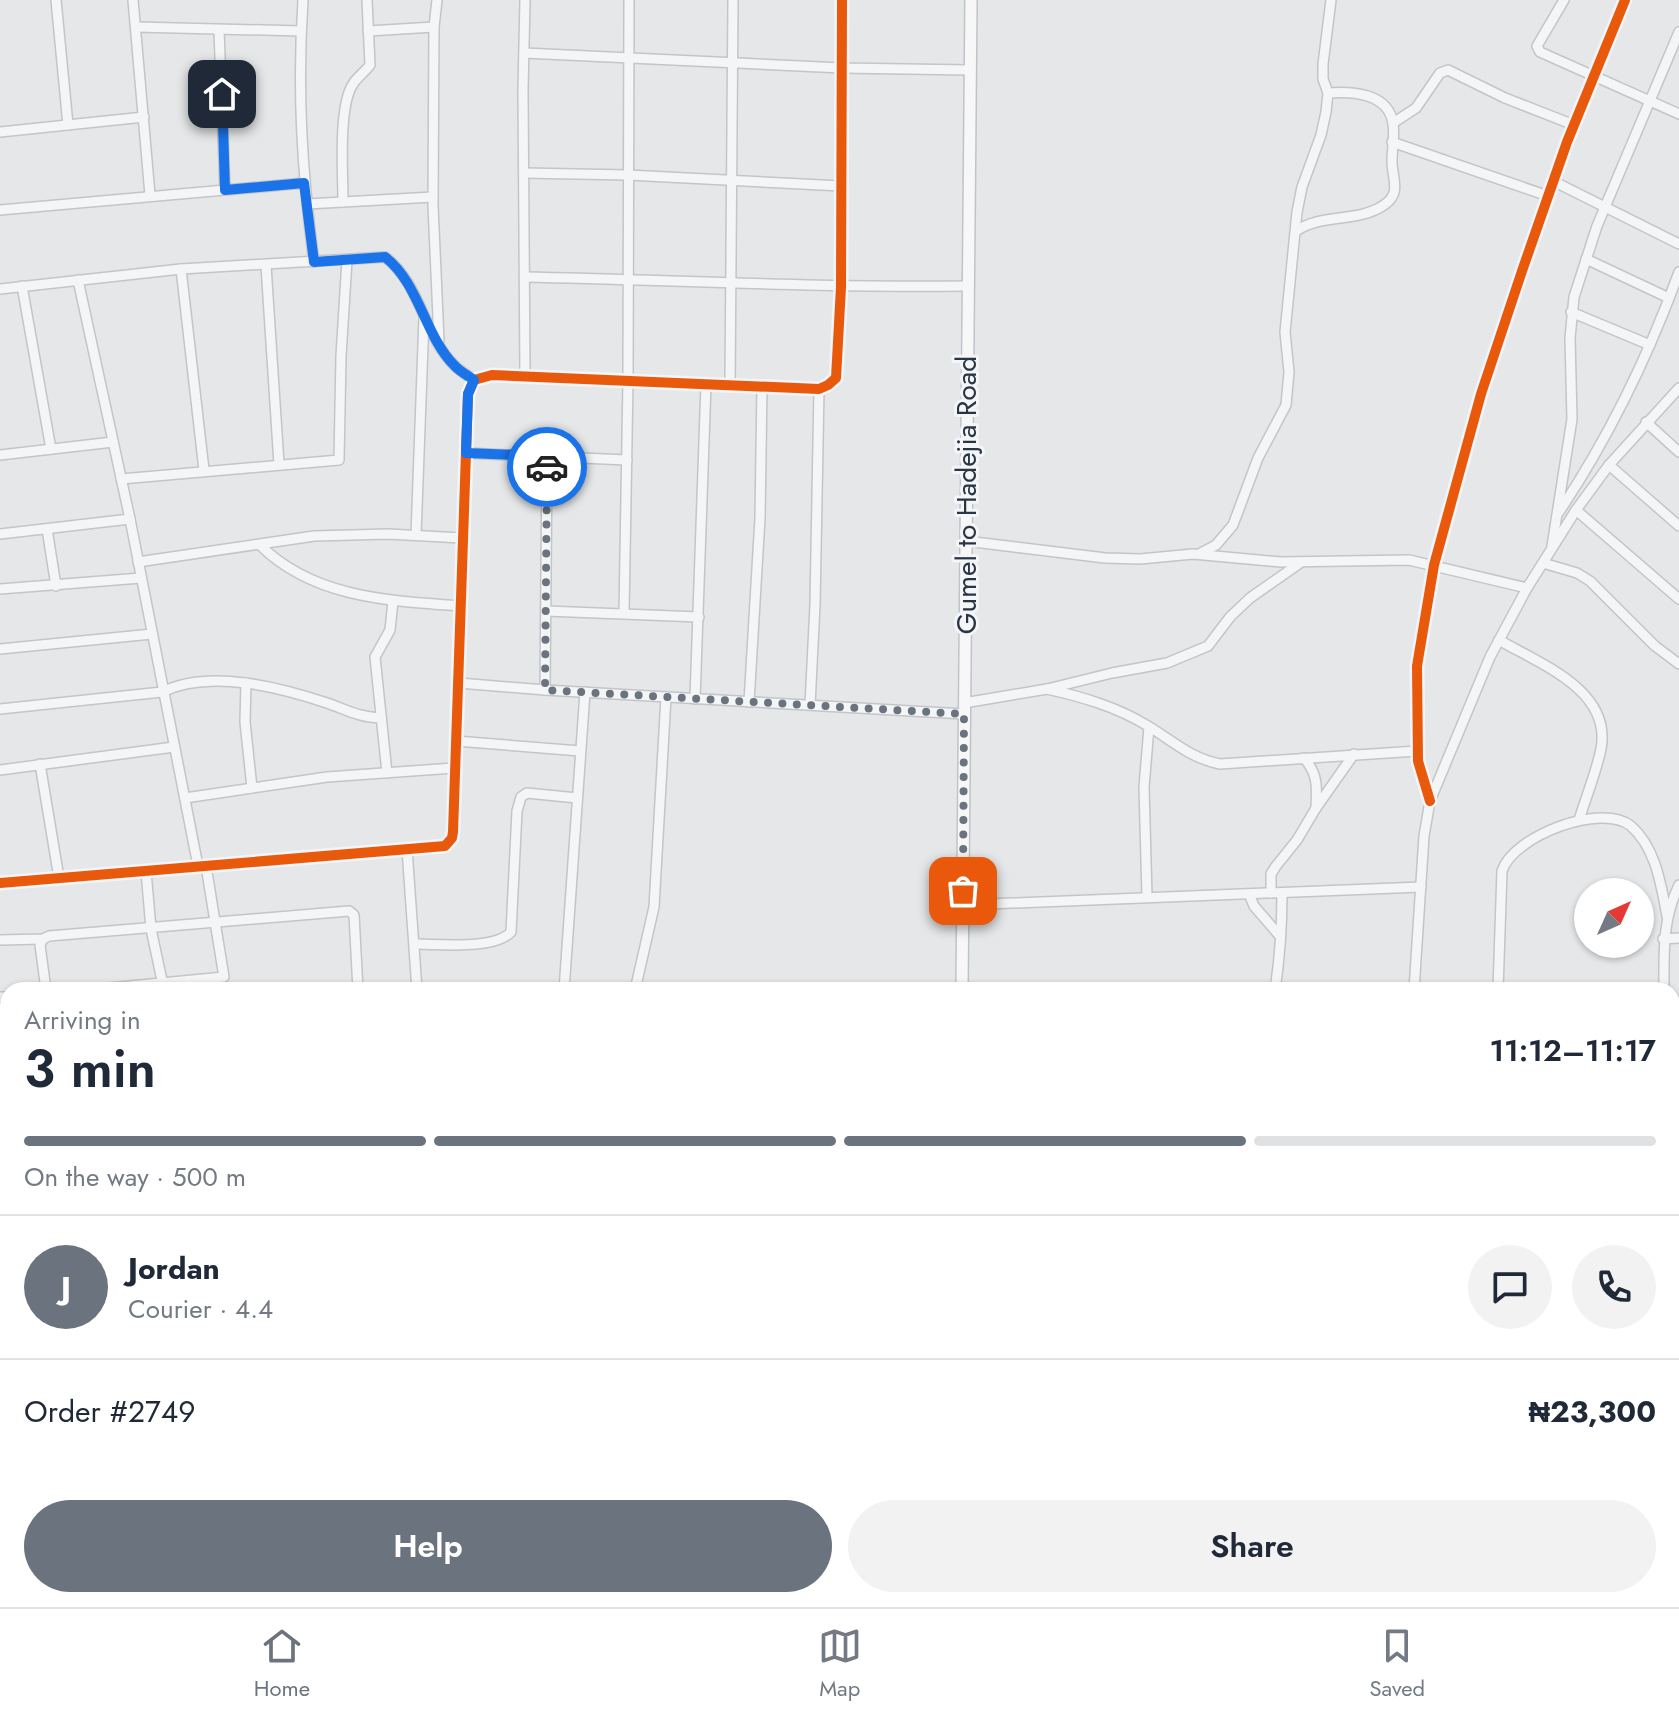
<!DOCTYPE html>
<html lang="en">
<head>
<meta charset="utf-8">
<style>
  body { margin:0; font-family:Jost,sans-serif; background:#f2f2f3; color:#1f2937; height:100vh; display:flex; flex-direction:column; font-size:30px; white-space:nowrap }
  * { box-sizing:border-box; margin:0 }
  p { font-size:26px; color:#747a83 }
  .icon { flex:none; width:44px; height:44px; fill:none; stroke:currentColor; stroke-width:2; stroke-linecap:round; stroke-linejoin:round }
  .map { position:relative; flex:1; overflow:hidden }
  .sheet { position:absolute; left:0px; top:982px; width:1680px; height:626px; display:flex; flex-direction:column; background:#fff; border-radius:24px 24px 0 0; box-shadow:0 2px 6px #0004 }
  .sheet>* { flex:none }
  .needle { width:52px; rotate:45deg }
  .buttons { position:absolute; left:1574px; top:878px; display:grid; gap:16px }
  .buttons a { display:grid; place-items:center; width:80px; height:80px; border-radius:50%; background:#fff; box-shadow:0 2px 6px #0004; font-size:40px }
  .pin { position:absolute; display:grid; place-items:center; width:68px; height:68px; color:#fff; margin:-34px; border-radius:16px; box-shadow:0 4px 12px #0006 }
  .courier { position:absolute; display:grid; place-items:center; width:80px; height:80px; margin:-40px; border:6px solid #1a73e8; border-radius:50%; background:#fff; color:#222; box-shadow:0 2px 10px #0007 }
  .headline em { font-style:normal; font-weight:600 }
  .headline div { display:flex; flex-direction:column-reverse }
  .headline { display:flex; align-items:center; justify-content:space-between; height:136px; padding:0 24px }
  h1 { font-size:52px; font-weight:600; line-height:60px }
  .bar { display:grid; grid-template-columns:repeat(4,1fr); gap:12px 8px; align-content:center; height:96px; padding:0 24px }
  .bar i { height:10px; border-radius:6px; background:#e0e1e3 }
  .bar .selected { background:#6b737e }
  .bar p { grid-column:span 4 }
  .line { display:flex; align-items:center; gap:20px; padding:0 24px; border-top:2px solid #e0e1e3 }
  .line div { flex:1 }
  .round { display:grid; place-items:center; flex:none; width:84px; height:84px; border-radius:42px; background:#f2f2f3 }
  .cta { display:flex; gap:16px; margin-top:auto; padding:16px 24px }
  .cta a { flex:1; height:92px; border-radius:48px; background:#6b737e; color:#fff; font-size:32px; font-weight:600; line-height:92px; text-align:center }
  .cta a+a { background:#f2f2f3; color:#1f2937 }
  .dock { display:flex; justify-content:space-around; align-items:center; height:112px; border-top:2px solid #e0e1e3; background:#fff; font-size:22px; color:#747a83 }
  .dock a { display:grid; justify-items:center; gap:4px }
  .dock .selected { color:#6b737e }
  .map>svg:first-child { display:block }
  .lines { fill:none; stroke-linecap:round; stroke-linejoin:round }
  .minor-casing { stroke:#c3c5c7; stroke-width:12 }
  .major-casing { stroke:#c1c4c7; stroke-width:14 }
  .minor { stroke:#f4f5f6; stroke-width:9 }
  .major { stroke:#f7f7f8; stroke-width:11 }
  .cycleway-casing { stroke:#f3f5f8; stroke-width:15 }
  .cycleway { stroke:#e8590c; stroke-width:10 }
  .done { stroke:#6b737e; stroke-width:8; stroke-dasharray:0 14.4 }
  .route { stroke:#1a73e8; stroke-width:10 }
  .labels { text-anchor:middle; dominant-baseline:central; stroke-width:6; stroke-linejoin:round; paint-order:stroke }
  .street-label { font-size:28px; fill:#2a3544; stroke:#f3f5f8 }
</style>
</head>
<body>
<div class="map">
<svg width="1679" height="1607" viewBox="0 0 1679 1607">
  <rect width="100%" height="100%" fill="#e5e7e9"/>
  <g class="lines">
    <g class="minor-casing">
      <g id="minor">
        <path d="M56,0l12,125"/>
        <path d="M133,0l17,195"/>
        <path d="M303,0c-6,91 -1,172 11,262"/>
        <path d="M437,0l-3,27 -1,179 6,134"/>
        <path d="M1564,0l-27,46 3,6 139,62"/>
        <path d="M136,27l165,4"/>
        <path d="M219,30l6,160"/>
        <path d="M368,31l66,-4"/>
        <path d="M524,53l318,15 127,2"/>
        <path d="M1393,123l23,-15 24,-35 8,-3 57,28 69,27"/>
        <path d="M0,132l144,-15"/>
        <path d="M1392,142l156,54"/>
        <path d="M524,173l104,2 213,11"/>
        <path d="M1553,181l126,63"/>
        <path d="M343,202c0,-28 -5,-96 10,-118 4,-7 12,-12 17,-19l-3,-65"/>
        <path d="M307,204l126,-7"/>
        <path d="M0,210l304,-27"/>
        <path d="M1296,231c26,-18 62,-8 88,-26 18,-12 8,-26 8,-44 0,-12 3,-25 1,-37 -4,-31 -41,-33 -65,-31"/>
        <path d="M1586,259l83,39"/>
        <path d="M266,266l13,198"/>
        <path d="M181,269l23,201"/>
        <path d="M525,277c147,3 295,11 442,9"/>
        <path d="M78,280l52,239 68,347"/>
        <path d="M22,286l29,163"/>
        <path d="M0,289l181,-20 204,-12c35,26 39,78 69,108 6,6 13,10 20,15"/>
        <path d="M1571,312l79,33"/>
        <path d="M525,376l-2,-286 2,-90"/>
        <path d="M730,385l3,-385"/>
        <path d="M1646,422l33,30"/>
        <path d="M466,453l161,7"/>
        <path d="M0,455l113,-13"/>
        <path d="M1609,465l70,61"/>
        <path d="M121,479l218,-19 2,-104 6,-96"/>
        <path d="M1576,510l103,89"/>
        <path d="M1559,512c50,-75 89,-155 120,-240"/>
        <path d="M47,529l9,57"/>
        <path d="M0,534l130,-15"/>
        <path d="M416,535l8,-217"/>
        <path d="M966,541l139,17 35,1 53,-5 88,8 128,-2 118,28"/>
        <path d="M260,545c53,53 130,56 201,61"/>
        <path d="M1552,546l20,-127 -2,-81 4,-41 23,-71 82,-194"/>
        <path d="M1199,554l17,-9 17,-20 25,-67 28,-53 3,-33 -4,-40 12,-120 5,-25 19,-52 5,-23 2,-19 -5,-14v-15l8,-64"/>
        <path d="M138,562l176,-26 74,-2 74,4"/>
        <path d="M1543,563l34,10 13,8 65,65 24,18"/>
        <path d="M0,589l141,-11"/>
        <path d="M546,611l153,6"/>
        <path d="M624,613l4,-232 1,-381"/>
        <path d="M1499,640c41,24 113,50 102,109 -5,24 -15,48 -22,71"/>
        <path d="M0,649l152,-15"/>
        <path d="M246,683l-1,39 7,66"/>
        <path d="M459,683l86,7 419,24"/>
        <path d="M1047,689c36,8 70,18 101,37 25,15 42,32 72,38l197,-13"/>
        <path d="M545,690l2,-234"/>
        <path d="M695,699l11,-315"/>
        <path d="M749,702l11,-184 2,-131"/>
        <path d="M964,703l83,-14 65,-16 55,-10 41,-17 22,-29 20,-19 50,-35"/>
        <path d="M810,705l5,-100 4,-216"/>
        <path d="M0,709l162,-17c48,-23 117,-5 165,11 23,8 28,13 54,15"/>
        <path d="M456,741l124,10"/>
        <path d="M1304,758c14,16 13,29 12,50"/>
        <path d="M40,764l19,114"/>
        <path d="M0,770l174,-23"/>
        <path d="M387,773l-12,-116 15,-27 3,-29"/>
        <path d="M185,798l142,-21 127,-9"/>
        <path d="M1430,801l-12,-40 -1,-95 17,-101 47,-171 41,-123 45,-129 58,-142"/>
        <path d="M407,849l10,141"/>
        <path d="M146,871l5,58 13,61"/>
        <path d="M0,883l445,-37 7,-8 1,-6 15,-438 6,-14 18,-5 327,14 9,-4 8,-7 5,-91 1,-287"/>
        <path d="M1271,893v-19l5,-8 21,-26 19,-32 38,-54"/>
        <path d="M1249,894l5,12 25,29"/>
        <path d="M1147,897l-3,-110 5,-60"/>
        <path d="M963,905l458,-18"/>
        <path d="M43,939l-3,6 6,45"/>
        <path d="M1663,939l16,-1"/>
        <path d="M0,940l43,-1 6,-3 300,-25 5,4 4,75"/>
        <path d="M415,944c25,0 79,6 96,-12l6,-121 4,-14 6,-4 50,5"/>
        <path d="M88,990l136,-13 -18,-111"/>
        <path d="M564,990l21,-298"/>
        <path d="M635,990l19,-83 12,-210"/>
        <path d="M1275,990c5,-33 7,-64 7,-97"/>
        <path d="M1414,990l10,-154 6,-35 60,-144 37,-69 49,-78 33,-45 70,-77"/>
        <path d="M1498,990l4,-119c11,-35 100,-69 129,-45 25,22 30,59 36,90"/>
        <path d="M1664,990c0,-37 -2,-70 15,-105"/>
        <path d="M0,997h8"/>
        <path d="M1672,1005h7"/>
        <path d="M0,1057l8,-1"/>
        <path d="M1672,1072l7,69"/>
        <path d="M0,1118l8,-1"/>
        <path d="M0,1149l8,52"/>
        <path d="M0,1282l8,-1"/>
        <path d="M1672,1298l7,-19"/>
        <path d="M1672,1365l7,1"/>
        <path d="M1672,1439l7,1"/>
        <path d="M1672,1456l7,-10"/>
        <path d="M1672,1499l7,1"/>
        <path d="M1672,1529l7,-22"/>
        <path d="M0,1545l8,9"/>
        <path d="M1672,1595l7,3"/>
        <path d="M50,1600l7,7"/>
        <path d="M234,1600l7,7"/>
        <path d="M353,1600l12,7"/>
        <path d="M605,1600l6,7"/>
        <path d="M807,1600l13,7"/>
        <path d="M1051,1600l8,7"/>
        <path d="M1461,1600l16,7"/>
        <path d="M1562,1600l15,7"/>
        <path d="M26,1607l7,-7"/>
        <path d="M330,1607l4,-7"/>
        <path d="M417,1607l5,-7"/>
        <path d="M518,1607l8,-7"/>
        <path d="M960,1607l1,-7"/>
        <path d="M1442,1607l6,-7"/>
        <path d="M1516,1607l3,-7"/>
      </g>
    </g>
    <g class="major-casing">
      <g id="major">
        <path d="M962,990l9,-990"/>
        <path d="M1672,1255l7,-1"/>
        <path d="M0,1397l8,-6"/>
      </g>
    </g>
    <use href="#minor" class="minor"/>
    <use href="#major" class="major"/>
    <g class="cycleway-casing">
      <g id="cycleway">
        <path d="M1430,801l-12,-40 -1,-95 17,-101 47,-171 41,-123 45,-129 58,-142"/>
        <path d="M0,883l445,-37 7,-8 1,-6 15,-438 6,-14 18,-5 327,14 9,-4 8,-7 5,-91 1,-287"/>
      </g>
    </g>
    <use href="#cycleway" class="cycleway"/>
  </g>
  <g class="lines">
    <path class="done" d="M547,467l-2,223 419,24 -1,177"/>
    <path class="route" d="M222,94l3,96 79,-7 10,79 71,-5c34,26 40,79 69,108 5,6 13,10 20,15l-6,14 -2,59 81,3v11"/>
  </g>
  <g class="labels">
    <g class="street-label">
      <text transform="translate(966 495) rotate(-90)">Gumel to Hadejia Road</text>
    </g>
  </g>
</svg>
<div class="buttons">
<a><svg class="needle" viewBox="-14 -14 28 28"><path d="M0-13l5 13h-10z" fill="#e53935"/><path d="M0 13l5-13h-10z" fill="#747a83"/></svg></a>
</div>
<div class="pin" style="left:963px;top:891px;background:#ea580c"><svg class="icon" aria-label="bag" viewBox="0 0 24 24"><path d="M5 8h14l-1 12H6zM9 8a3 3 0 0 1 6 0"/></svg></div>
<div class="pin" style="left:222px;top:94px;background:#1f2937"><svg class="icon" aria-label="home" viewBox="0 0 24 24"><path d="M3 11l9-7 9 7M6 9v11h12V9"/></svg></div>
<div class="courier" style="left:547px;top:467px"><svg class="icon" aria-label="car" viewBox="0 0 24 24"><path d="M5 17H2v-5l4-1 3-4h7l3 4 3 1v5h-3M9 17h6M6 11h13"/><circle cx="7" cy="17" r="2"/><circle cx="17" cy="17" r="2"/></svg></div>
<section class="sheet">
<div class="headline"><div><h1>3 min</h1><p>Arriving in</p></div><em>11:12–11:17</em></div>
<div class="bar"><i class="selected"></i><i class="selected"></i><i class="selected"></i><i></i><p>On the way · 500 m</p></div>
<div class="line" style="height:144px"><b class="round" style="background:#6b737e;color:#fff">J</b><div><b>Jordan</b><p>Courier · 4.4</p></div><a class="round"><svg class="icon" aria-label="chat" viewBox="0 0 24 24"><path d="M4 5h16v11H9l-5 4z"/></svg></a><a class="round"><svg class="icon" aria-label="phone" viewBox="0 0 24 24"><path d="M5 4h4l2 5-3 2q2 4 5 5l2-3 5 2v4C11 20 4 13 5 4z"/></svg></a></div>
<div class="line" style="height:104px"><div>Order #2749</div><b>₦23,300</b></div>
<div class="cta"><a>Help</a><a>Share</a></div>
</section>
</div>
<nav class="dock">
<a class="selected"><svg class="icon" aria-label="home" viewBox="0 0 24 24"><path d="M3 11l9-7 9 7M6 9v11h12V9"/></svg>Home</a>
<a><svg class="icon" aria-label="map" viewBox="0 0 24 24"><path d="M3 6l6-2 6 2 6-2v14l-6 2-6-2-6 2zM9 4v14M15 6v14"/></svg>Map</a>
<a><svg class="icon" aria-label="saved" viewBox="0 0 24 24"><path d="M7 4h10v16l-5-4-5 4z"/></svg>Saved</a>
</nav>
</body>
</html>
